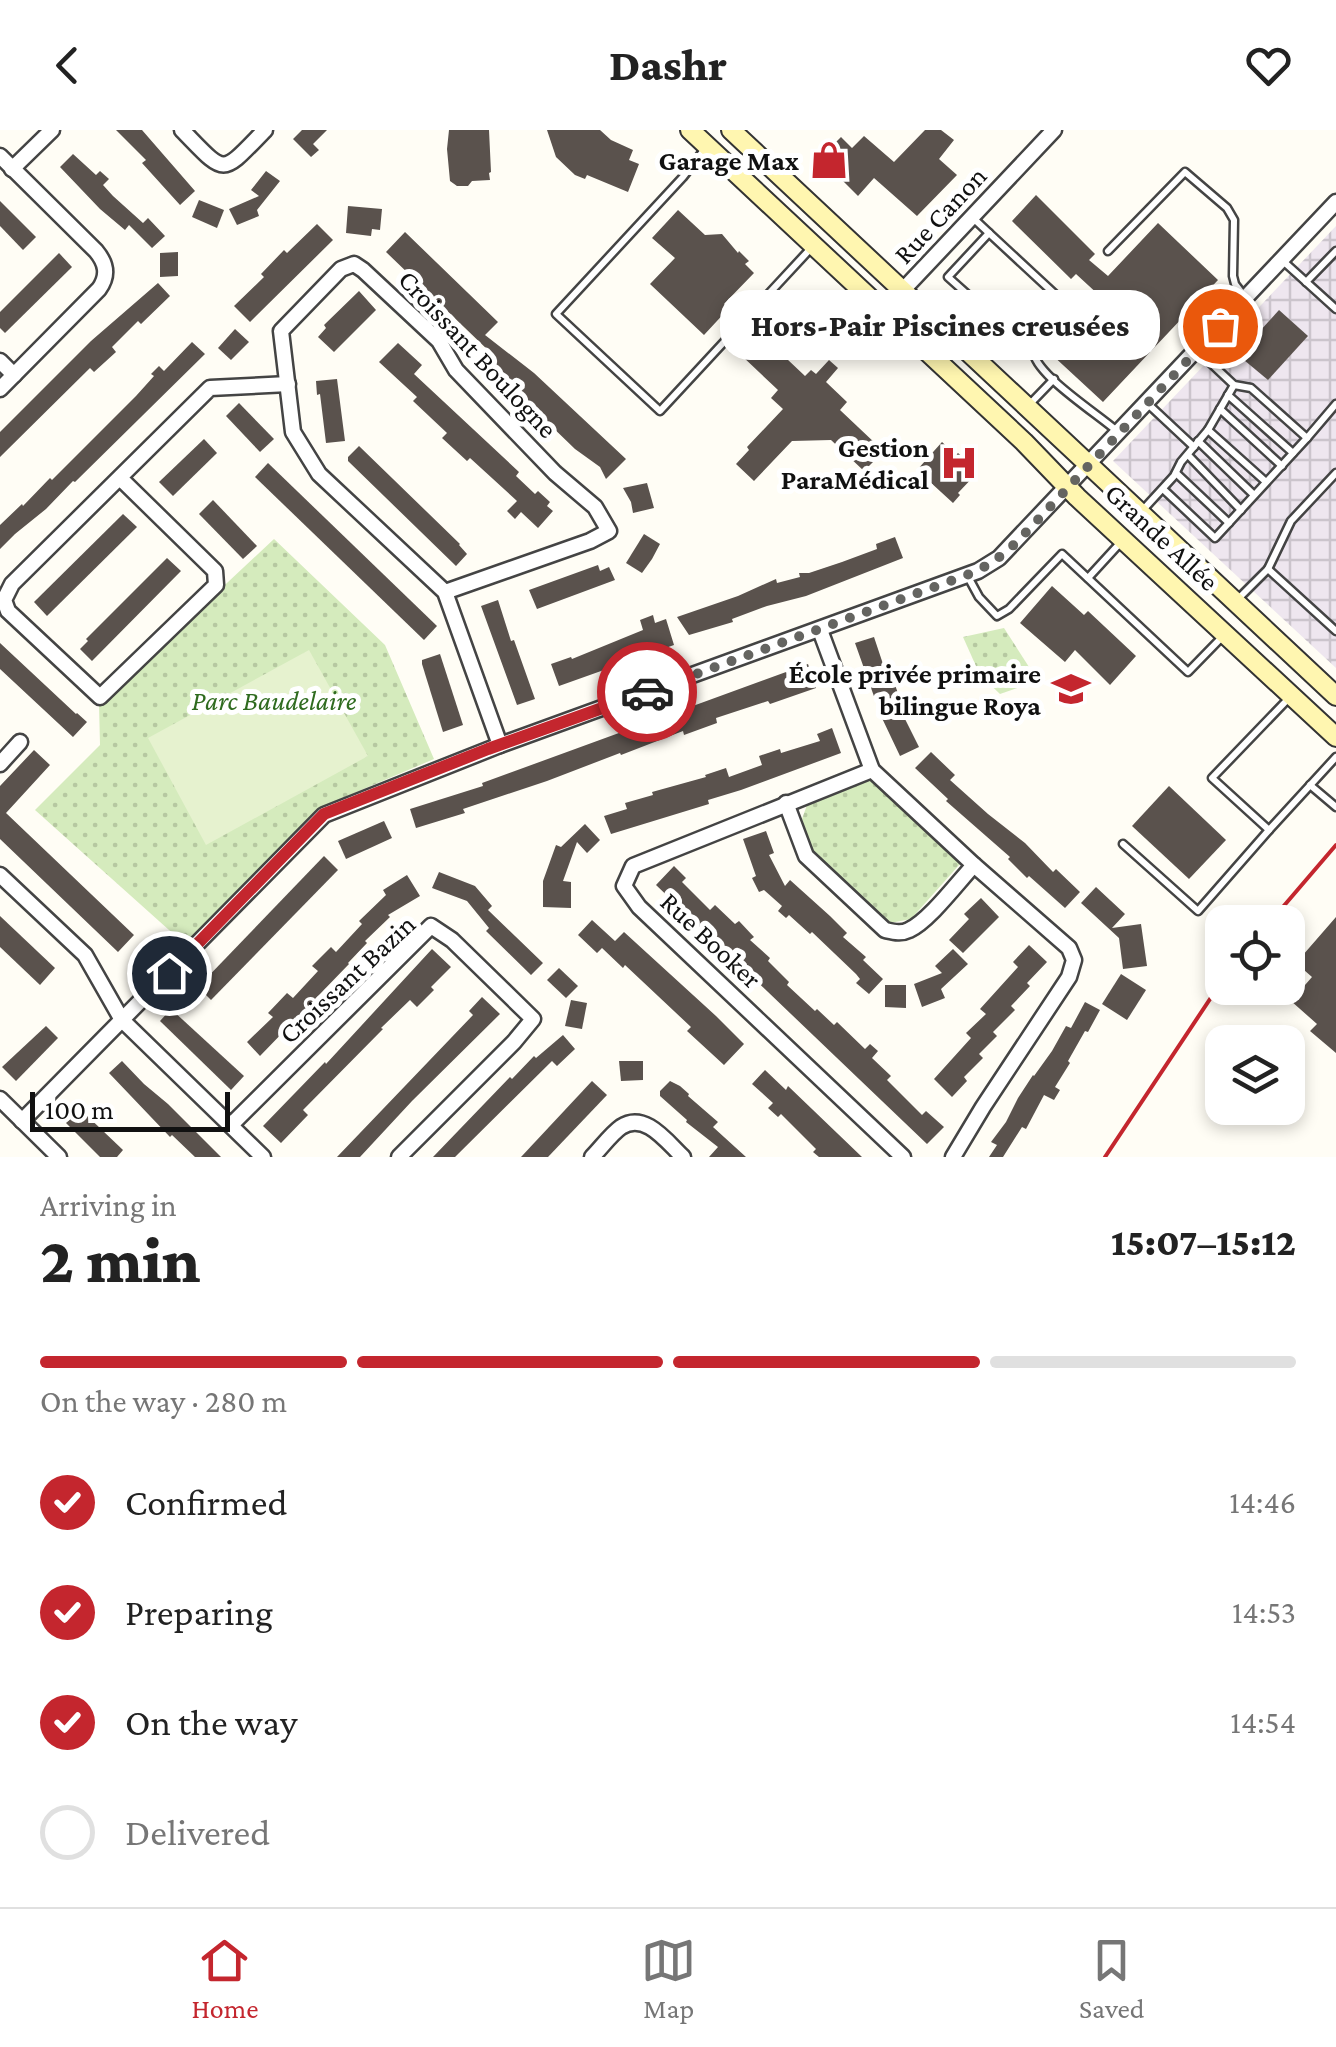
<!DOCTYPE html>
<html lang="en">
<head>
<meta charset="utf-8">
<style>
  body { margin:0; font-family:"Crimson Pro",serif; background:#f6f6f6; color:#222; height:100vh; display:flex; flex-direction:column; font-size:38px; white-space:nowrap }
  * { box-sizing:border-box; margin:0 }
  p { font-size:32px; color:#767676 }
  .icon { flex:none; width:55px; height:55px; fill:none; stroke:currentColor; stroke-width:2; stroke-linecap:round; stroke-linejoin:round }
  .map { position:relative; height:1027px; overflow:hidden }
  .sheet { display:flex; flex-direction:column; background:#fff; flex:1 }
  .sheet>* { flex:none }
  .fabs { position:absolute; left:1205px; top:775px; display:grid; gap:20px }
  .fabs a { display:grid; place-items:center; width:100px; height:100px; border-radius:20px; background:#fff; box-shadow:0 5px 15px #0003; font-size:50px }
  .scale { position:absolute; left:30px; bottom:25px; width:200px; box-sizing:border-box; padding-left:10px; border:5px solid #111; border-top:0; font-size:28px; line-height:35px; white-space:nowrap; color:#111; -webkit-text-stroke:8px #fff; paint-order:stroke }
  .pin { position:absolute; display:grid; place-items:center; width:85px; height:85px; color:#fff; margin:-42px; border:5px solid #fff; border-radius:50%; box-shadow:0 2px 10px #0007 }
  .courier { position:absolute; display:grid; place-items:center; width:100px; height:100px; margin:-50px; border:8px solid #c4262e; border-radius:50%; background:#fff; color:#222; box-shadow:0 2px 12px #0007 }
  .bubble { position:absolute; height:70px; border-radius:30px; background:#fff; box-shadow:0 5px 15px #0003; font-size:32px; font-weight:800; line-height:70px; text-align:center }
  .overview em { font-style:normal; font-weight:800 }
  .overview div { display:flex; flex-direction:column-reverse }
  .overview { display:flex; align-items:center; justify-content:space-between; height:170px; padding:0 40px }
  h1 { font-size:65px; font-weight:800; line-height:75px }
  .bar { display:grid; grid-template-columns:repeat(4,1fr); gap:15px 10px; align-content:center; height:120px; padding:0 40px }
  .bar i { height:12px; border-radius:8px; background:#e0e0e0 }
  .bar .active { background:#c4262e }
  .bar p { grid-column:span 4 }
  ol { padding:0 40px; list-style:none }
  li { display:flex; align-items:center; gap:30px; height:110px }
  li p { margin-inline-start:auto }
  li .icon { padding:10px; border-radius:50%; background:#c4262e; color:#fff; stroke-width:4 }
  li:last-child { color:#767676 }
  li i { width:55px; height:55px; border:5px solid #e0e0e0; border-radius:50% }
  header { display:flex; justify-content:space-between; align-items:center; height:130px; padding:0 40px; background:#fff; font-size:45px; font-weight:800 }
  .dock { display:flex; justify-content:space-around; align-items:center; height:140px; border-top:2px solid #e0e0e0; background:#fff; font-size:28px; color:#767676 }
  .dock a { display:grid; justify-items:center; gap:5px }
  .dock .active { color:#c4262e }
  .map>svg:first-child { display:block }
  .industrial { fill:url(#industrial-grid) }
  .park { fill:url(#park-dots) }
  .pitch { fill:#e6f2cf }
  .building { fill:#5a524d }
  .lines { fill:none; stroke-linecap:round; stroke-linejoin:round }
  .lane-casing { stroke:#444; stroke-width:11 }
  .street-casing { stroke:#444; stroke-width:19 }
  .secondary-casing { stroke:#333; stroke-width:22 }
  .lane { stroke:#fff; stroke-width:6 }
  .street { stroke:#fff; stroke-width:14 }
  .secondary { stroke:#fff6b0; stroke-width:18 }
  .rail { stroke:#c4262e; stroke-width:4 }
  .done { stroke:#646461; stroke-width:10; stroke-dasharray:0 18 }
  .route { stroke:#c4262e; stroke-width:12 }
  .labels { text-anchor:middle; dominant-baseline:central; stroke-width:10; stroke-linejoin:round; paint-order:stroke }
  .poi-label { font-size:28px; font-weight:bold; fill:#111; stroke:#fff; text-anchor:end }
  .street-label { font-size:28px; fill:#111; stroke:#fff }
  .park-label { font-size:28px; font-style:italic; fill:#2f6b1f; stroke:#fff }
</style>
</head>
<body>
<header><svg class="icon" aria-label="back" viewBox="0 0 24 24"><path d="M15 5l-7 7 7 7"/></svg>Dashr<svg class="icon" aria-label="heart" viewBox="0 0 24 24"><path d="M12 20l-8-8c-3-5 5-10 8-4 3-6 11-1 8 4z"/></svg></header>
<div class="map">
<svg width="1336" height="1027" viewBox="0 0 1336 1027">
  <defs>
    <pattern id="industrial-grid" width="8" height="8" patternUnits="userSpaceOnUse" patternTransform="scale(2.5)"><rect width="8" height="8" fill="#eee6ef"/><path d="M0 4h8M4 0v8" fill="none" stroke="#cbc4cc"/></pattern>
    <pattern id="park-dots" width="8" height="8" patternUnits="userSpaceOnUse" patternTransform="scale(2.5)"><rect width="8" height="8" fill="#d5ebbd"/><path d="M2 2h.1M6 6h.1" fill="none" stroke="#b6c8a1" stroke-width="1.8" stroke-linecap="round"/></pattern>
  </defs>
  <rect width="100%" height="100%" fill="#fffdf5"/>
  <path class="industrial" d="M1336,96v442l-223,-207z"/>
  <g class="park">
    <path d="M274,409l111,106 49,114 -115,49 -131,139 -153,-137 65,-65 -1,-42z"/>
    <path d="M1004,498l34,53 -38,13 -20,-19 -17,-38z"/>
    <path d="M871,650l89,84 -49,55 -21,4 -78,-73 -10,-31 5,-14z"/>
  </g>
  <path class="pitch" d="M309,520l59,106 -162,89 -58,-107z"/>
  <g class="building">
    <path d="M116,0h26l53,61 -15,14 -38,-42 4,-3z"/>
    <path d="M302,0h25l-14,14 6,6 -8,7 -18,-18z"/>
    <path d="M449,0h40l2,42 -2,1 1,7 -18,1 -4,5h-11l-7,-5 -3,-32z"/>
    <path d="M547,0h53l11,10 22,10 -4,10 10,4 -11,28 -41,-17 -2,4 -10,-4 -19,-18z"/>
    <path d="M925,0h16l13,10 -15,19 18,16 -40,41 -43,-38 -16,18 -38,-38 21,-21 11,11 12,-12 30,26z"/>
    <path d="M73,24l23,21 4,-4 9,8 -6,6 10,11 30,27 5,-5 17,18 -13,12 -23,-23 -4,5 -25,-21 -40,-42z"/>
    <path d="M266,41l14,10 -23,29 2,6 -22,9 -8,-16 30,-13 -8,-6z"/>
    <path d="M1036,65l59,59 -6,6 19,16 50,-53 60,57 -115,122 -53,-49 37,-38 14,-18 -25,-23 -5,5 -59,-58z"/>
    <path d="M199,70l25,10 -7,18 -25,-11z"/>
    <path d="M0,71l36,36 -13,13 -23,-24z"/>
    <path d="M348,76l34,3 -2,21 -8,-1 -1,7 -25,-3z"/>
    <path d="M678,80l27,25 17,-1 16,19 1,-2 10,10 -4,3 9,9 -30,31 5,4 -25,27 -54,-51 25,-26 -23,-20z"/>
    <path d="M317,94l16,16 -83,82 -16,-16 30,-29 -3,-3 23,-24 3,3z"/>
    <path d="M405,102l93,90 -13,13 49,38 92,86 -20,20 -6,-12 -25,-18 -59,-57 1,-1 -34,-29 8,-9 -105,-101z"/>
    <path d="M178,122v24l-18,1v-24z"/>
    <path d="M59,123l13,14 -67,66 -5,-5v-16z"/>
    <path d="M158,153l12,13 -29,28 -3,-3 -26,26 4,5 -22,20 -4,-4 -90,89v-25l91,-91z"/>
    <path d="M359,161l17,19 -42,42 -16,-15 8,-9 -2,-3z"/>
    <path d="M1279,180l29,26 -40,44 -30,-25z"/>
    <path d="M235,199l14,13 -18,18 -13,-12z"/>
    <path d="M759,208l8,7 2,-3 36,34 6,-6 5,4 13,-14 9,8 -12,14 21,20 -7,8 36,34 -3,2 8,8 -17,17 -33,-31 -39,1 -38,40 -18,-17 13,-14 -2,-3 36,-38 -12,-11 7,-8 -36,-34z"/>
    <path d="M192,212l13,12 -130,128 -2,-1 -27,28 -31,25 -15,15v-24l22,-21 1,2 27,-28 2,2 84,-84 18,-20 -3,-2 8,-8 5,5z"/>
    <path d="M398,213l24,22 -8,9 105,98 -3,4 19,18 3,-3 12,11 -3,4 6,5 -15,17 -17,-16 -6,7 -8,-8 10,-10 -47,-43 -3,3 -25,-23 5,-5 -34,-32 4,-4 -38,-35z"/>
    <path d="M337,249l8,62 -19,2 -6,-49 -3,1 -1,-14z"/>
    <path d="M239,273l35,36 -14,13 -34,-36z"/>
    <path d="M204,309l13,14 -44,43 -14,-14z"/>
    <path d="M942,312l14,13 2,-2 9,8 -2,3 11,10 -18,19 2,2 -7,8 -36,-33z"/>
    <path d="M359,316l101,98 -1,1 8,9 -11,12 -108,-105v-4z"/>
    <path d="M268,333l169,163 -13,14 -169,-163z"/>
    <path d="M647,353l7,25 -21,5 -2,-11 -8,-14z"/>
    <path d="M213,370l44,46 -14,13 -44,-45z"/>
    <path d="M123,384l14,13 -90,89 -13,-14z"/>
    <path d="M644,404l16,10 -8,15 -10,14 -16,-10z"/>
    <path d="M895,407l8,21 -97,38 -39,10 -35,13 1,3 -44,13 -12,-18 61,-21 38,-17 1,4 23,-6 -1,-4h10l33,-11 35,-13 -1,-5z"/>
    <path d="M167,428l14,13 -89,90 -12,-12 8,-8 -2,-2z"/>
    <path d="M598,435l2,6 9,-4 6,13 -78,29 -8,-19z"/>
    <path d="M1052,456l32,29 4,-4 48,45 -26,29 -35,-35 -10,12 -45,-39z"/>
    <path d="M498,470l13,41 3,-1 21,59 -18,6 -36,-99z"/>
    <path d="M653,485l2,8 11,-4 8,26 -115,41 -8,-22 20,-7 1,2 71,-29 -3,-10z"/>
    <path d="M874,507l14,42 4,-2 10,27 -4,1 21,42 -19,9 -19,-40 -26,-73z"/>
    <path d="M0,513l76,71 1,-1 10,9 -14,15 -73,-68z"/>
    <path d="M440,524l23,71 -20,7 -21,-68v-4z"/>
    <path d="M808,534l8,24 -46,16 -2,-3 -52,17 1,5 -33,12 -1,-4 -62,24 -1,-2 -73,28 -84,28 2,4 -49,15 -6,-19 73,-23 -1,-3z"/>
    <path d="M832,598l9,25 -100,37 -33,10 1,4 -98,30 -7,-18 23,-7 -2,-6 28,-8 -1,-3 54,-15 -1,-2 21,-7 3,9 33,-12 -3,-9 21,-7 1,4 39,-12 -3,-7z"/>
    <path d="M34,620l16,15 -44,48 128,122 -16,17 -118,-113v-53z"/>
    <path d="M931,622l24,23 -5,5 38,34 37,29 28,29 3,-3 24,23 -15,16 -36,-32 -2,2 -19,-19 2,-2 -64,-56 2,-2 -33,-31z"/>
    <path d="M1169,656l57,54 -37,39 -57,-53z"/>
    <path d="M384,691l8,17 -46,21 -8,-18z"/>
    <path d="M585,694l15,16 -13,13 -10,-11 -14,39 8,1v26l-28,-1v-26l13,-36 5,2z"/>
    <path d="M766,701l8,22 -5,2 16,31 5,-6 40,36 17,17 -4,4 23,20 -3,3 20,19 -14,15 -13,-11 4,-4 -4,-5 -44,-42 -2,2 -21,-19 -3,3 -8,-7 4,-5 -18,-16 -5,2 -7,-14 4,-2 -13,-37z"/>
    <path d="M324,726l14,14 -127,130 -13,-13z"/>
    <path d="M674,736l12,12 -4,4 28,28 5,-5 20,19 4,-3 15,16 -4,3 20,18 -2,3 21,21 -2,3 28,26 2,-2 17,16 3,-3 28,27 5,-5 8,7 -6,7 19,18 -4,4 35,35 4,-4 18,16 -17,17 -271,-259z"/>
    <path d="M439,742l36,14 17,20 -4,4 55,53 -12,12 -45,-44 3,-3 -22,-27 -35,-13z"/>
    <path d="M407,745l13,21 -32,19 2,2 -25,24 2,2 -19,20 1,1 -89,92 -13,-14 26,-25 -5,-4 19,-20 6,5 25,-27 -6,-5 19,-19 5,5 26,-28 -3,-3 27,-26 -3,-5z"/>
    <path d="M1096,757l29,27 -13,14 29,-4 6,42 -24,3 -4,-31 -38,-35z"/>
    <path d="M981,768l18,19 -36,36 -14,-13 20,-21 -5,-5z"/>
    <path d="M0,786l55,52 -15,17 -40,-38z"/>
    <path d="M1336,787v136l-26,-22 7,-7 -26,-23 21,-24 -16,-14z"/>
    <path d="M592,790l23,21 9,-9 92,84 28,28 -20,21 -37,-34 4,-4 -66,-62 -2,3 -21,-20 -5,5 -19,-18z"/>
    <path d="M1029,815l18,17 -20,21 3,3 -19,20 4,4 -22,22 4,4 -18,18 4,4 -19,19 3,4 -15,16 -18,-18 37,-41 -5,-5 20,-19 -6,-5 38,-42 -5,-5z"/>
    <path d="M432,819l19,18 -20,20 3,3 -17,17 -7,-7 -29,28 2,1 -80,81 5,5 -27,28 -18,-17 62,-64 1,2z"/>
    <path d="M953,819l15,15 -27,25 4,9 -23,9 -8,-23 28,-11 -7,-7z"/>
    <path d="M559,838l19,18 -12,12 -19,-18z"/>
    <path d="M1121,844l25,16 -19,30 -25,-16z"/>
    <path d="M885,855h21v23l-21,-1z"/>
    <path d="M482,867l18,17 -88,87 -52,56h-23l136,-142 -4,-4z"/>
    <path d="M571,870l16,3 -5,26 -17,-3z"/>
    <path d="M1085,872l15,8 -12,22 -3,-1 -17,30 2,2 -15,24 5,3 -6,10 -10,-5 -18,34 -4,-2 -19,30h-14l8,-12 -6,-3 15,-20 12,-24 15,-23 1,1 18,-25 14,-25 5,2z"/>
    <path d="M171,879l73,67 -13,14 -71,-69z"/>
    <path d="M46,896l12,12 -42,43 -14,-14z"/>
    <path d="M563,905l12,14 -18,17 -5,-5 -97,96h-22l77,-80 2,2 22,-23 2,2z"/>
    <path d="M122,931l22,23 24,20 53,53h-26l-23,-22 -2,2 -61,-64z"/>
    <path d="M619,931h24v19l-22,1z"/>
    <path d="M765,940l21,20 2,-4 74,71h-43l-6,-5 3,-3 -35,-35 -3,3 -10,-9 5,-5 -21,-19z"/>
    <path d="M592,951l15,14 -59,62h-27z"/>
    <path d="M670,951l10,5 9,8 -1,2 30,26 -5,5 33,30h-37l9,-10 -32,-25 1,-2 -27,-24v-5z"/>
    <path d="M81,980l42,40 -6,7h-17l-34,-34z"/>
  </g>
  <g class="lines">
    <g class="lane-casing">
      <g id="lane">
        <path d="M704,20l-21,27 -127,137 104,97 153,-165"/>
        <path d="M972,87l17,16 -41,44 86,77c5,23 65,61 84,78"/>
        <path d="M989,103l69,64 6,14 -35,38"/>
        <path d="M1108,121l77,-79 42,36 7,12 -1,56 2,8 10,13"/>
        <path d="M1283,131l53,48"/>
        <path d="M1306,152l30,-31"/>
        <path d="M973,222l27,-27"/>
        <path d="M1228,265l65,58"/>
        <path d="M1148,274l46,43"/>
        <path d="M1027,277l27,-28"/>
        <path d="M1220,279l62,57"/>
        <path d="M1208,300l58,52"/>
        <path d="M1307,308l29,-34"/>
        <path d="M1198,311l56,54"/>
        <path d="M1188,325l53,55"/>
        <path d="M1176,343l53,50"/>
        <path d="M1163,359l52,49 92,-100 -56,-50 -17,-3 -36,-34"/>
        <path d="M1141,382l33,-36 7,-14 27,-32 26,-45"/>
        <path d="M1268,439l23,-48 45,-48"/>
        <path d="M967,445l12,22 18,19 12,-7 53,-55 126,118 37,-38"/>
        <path d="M1088,448l33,-36"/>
        <path d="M1237,470l31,-31 68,62"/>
        <path d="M1290,567l-78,81 57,52 67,-73"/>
        <path d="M1310,655l26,22"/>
        <path d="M1123,714l75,67 71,-81"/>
      </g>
    </g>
    <g class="street-casing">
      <g id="street">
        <path d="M182,0c45,46 38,46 83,0"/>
        <path d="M0,26l96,95c10,12 13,24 3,38l-99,100"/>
        <path d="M12,39l40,-39"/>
        <path d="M903,160l151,-160"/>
        <path d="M0,231l14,14"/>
        <path d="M120,348l95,93 1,14 -116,112 -92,-86 -4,-11 8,-16 198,-196 78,-4"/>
        <path d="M445,462l145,-51 19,-10 -14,-24 -40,-34 -99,-103 -17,-29 -76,-71 -9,-6 -13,5 -60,62 12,101 26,42 126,118 55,153"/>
        <path d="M820,500l52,140 102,95 95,83 5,12 -5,17 -86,130 -30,50"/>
        <path d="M0,634l20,-22"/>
        <path d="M872,640l-239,96 -9,20 15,21 264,250"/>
        <path d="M786,673l20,53 79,74c9,2 16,4 24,0 20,-9 49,-48 65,-65"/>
        <path d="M0,745l85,80 37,65 141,137"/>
        <path d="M0,969l59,58"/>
        <path d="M22,991l302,-306 176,-70 478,-174 21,-13 337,-356"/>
        <path d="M231,995l200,-199 21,14 81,79 -19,23 -115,115"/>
        <path d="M592,1027c9,-9 19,-23 29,-30 24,-16 46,15 62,30"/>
      </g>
    </g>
    <g class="secondary-casing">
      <g id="secondary">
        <path d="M690,0l334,312 53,55 259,240"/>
        <path d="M731,0l605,566"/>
      </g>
    </g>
    <use href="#lane" class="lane"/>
    <use href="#street" class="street"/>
    <use href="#secondary" class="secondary"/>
    <g class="rail">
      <path d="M1270,792l66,-77"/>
      <path d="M1105,1027l117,-176"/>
    </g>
  </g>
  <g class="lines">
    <path class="done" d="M647,562l320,-117 25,-12 24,-20 204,-217"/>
    <path class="route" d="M169,843l155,-159 164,-65 159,-57"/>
  </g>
  <defs>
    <g id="shop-bare" transform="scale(3)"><path d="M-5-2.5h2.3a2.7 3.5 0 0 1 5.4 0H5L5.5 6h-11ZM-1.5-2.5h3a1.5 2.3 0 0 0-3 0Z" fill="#c4262e" stroke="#fff" stroke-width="2.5" paint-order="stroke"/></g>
    <g id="hospital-bare" transform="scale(3)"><path d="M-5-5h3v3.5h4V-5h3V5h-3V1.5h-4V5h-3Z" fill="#c4262e" stroke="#fff" stroke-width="2.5" paint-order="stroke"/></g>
    <g id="school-bare" transform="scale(3)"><path d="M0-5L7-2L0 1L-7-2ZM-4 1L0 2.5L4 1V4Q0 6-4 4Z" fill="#c4262e" stroke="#fff" stroke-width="2.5" paint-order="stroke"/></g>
  </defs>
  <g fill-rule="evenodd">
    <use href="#shop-bare" x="829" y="30"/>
    <use href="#hospital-bare" x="959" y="333"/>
    <use href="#school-bare" x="1071" y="559"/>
  </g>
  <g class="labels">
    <g class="poi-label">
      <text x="799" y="30">Garage Max</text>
      <text x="929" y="317">Gestion<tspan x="929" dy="32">ParaMédical</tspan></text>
      <text x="1041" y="543">École privée primaire<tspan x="1041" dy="32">bilingue Roya</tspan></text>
    </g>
    <g class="street-label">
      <text transform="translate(940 85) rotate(-47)">Rue Canon</text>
      <text transform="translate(478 224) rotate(47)">Croissant Boulogne</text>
      <text transform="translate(1162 407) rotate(43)">Grande Allée</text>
      <text transform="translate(711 810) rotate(43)">Rue Booker</text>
      <text transform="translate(347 849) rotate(-43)">Croissant Bazin</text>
    </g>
    <g class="park-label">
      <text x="274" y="570">Parc Baudelaire</text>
    </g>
  </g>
</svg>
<div class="fabs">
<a><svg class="icon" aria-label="locate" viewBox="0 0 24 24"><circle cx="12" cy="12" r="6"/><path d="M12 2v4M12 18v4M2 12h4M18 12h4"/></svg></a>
<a><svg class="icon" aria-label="layers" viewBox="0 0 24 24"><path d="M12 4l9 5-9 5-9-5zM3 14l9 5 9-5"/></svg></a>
</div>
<div class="scale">100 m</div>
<div class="pin" style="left:1220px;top:196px;background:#ea580c"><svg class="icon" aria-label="bag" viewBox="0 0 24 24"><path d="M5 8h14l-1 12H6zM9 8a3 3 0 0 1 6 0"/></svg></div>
<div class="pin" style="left:169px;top:843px;background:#1f2937"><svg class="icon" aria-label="home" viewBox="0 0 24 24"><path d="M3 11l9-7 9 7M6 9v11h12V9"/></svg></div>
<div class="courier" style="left:647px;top:562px"><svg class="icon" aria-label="car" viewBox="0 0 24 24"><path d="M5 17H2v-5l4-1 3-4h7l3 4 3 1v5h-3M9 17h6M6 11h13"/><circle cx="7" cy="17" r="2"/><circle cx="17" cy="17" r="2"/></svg></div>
<div class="bubble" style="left:720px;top:160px;width:440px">Hors-Pair Piscines creusées</div>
</div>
<section class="sheet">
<div class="overview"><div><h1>2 min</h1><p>Arriving in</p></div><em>15:07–15:12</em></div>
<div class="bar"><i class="active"></i><i class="active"></i><i class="active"></i><i></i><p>On the way · 280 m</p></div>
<ol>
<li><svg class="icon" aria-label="check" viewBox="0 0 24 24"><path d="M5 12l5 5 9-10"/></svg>Confirmed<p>14:46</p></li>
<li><svg class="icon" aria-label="check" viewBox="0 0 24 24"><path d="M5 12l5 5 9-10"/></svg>Preparing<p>14:53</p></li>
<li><svg class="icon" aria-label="check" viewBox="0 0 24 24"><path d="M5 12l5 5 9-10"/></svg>On the way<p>14:54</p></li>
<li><i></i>Delivered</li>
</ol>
</section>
<nav class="dock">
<a class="active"><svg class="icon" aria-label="home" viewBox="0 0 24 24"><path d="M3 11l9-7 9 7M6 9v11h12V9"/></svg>Home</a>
<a><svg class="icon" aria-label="map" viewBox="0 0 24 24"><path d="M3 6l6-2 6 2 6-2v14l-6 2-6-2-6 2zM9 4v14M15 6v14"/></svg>Map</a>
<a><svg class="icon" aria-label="saved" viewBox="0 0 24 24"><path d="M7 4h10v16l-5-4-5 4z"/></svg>Saved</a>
</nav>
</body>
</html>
